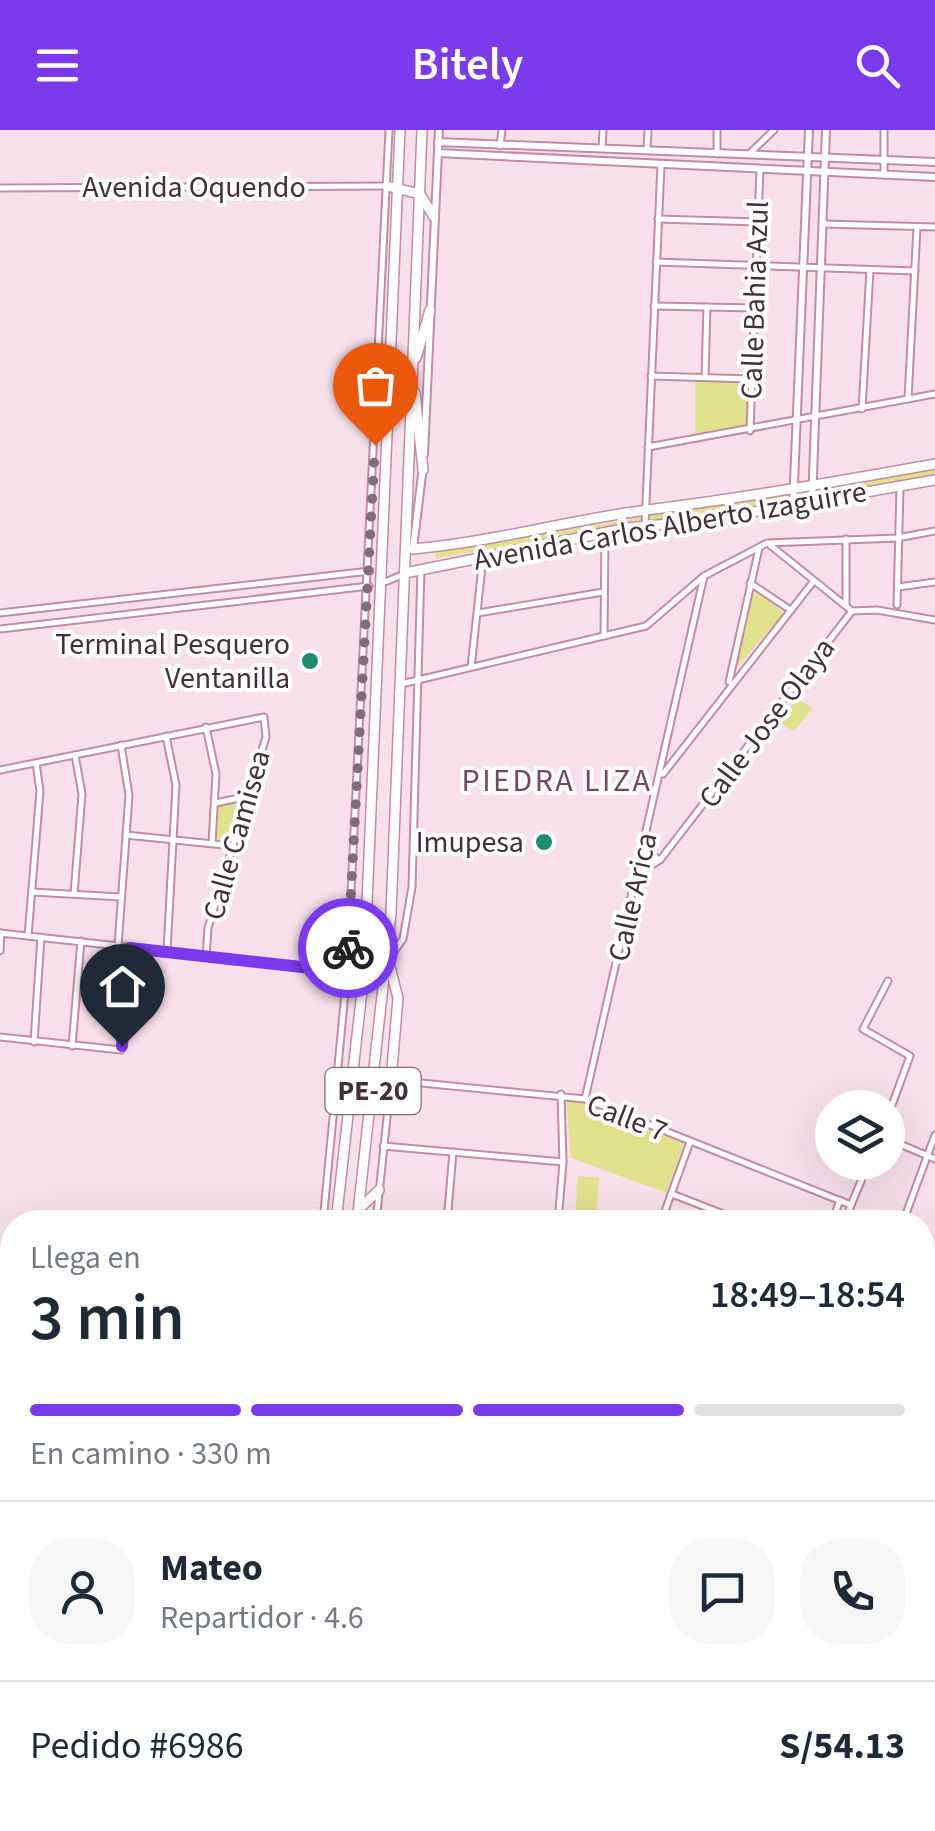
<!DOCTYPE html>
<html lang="es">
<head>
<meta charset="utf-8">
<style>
  body { margin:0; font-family:"Source Sans 3",sans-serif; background:#f6f6f7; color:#1f2937; height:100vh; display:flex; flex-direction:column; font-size:38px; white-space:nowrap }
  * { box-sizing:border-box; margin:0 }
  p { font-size:32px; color:#747a83 }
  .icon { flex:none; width:55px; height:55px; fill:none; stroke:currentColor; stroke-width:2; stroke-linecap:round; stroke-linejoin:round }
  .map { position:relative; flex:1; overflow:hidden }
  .sheet { position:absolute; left:0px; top:1080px; width:935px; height:622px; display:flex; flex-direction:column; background:#fff; border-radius:40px 40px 0 0; box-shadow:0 10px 40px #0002 }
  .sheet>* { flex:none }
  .fabs { position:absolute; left:815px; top:960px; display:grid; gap:20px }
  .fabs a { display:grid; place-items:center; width:90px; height:90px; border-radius:50%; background:#fff; box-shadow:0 10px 40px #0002; font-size:50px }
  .pin { position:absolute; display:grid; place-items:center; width:85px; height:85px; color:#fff; margin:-102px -42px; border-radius:50% 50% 50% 0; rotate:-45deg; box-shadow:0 0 10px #0007 }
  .pin .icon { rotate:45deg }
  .courier { position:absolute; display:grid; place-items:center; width:100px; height:100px; margin:-50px; border:8px solid #7c3aed; border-radius:50%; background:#fff; color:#222; box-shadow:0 2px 12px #0007 }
  .headline em { font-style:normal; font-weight:600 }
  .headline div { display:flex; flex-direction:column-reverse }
  .headline { display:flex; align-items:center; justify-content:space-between; height:170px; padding:0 30px }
  h1 { font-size:65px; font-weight:600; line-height:75px }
  .bar { display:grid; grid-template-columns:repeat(4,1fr); gap:15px 10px; align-content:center; height:120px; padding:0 30px }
  .bar i { height:12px; border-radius:8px; background:#e0e1e3 }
  .bar .on { background:#7c3aed }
  .bar p { grid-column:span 4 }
  .line { display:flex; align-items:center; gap:25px; padding:0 30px; border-top:2px solid #e0e1e3 }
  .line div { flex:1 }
  .round { display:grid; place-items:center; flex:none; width:105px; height:105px; border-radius:40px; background:#f6f6f7 }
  header { display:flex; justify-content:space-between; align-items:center; height:130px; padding:0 30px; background:#7c3aed; color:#fff; font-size:45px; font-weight:600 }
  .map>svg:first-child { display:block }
  .green { fill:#e0e08d }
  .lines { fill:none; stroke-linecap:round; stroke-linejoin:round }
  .minor-casing { stroke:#c28ca6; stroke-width:9 }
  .tertiary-casing { stroke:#c28ca6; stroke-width:10 }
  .primary-casing { stroke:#c28ca6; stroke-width:12 }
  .trunk-casing { stroke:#c28ca6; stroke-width:12 }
  .minor { stroke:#fff; stroke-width:5 }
  .tertiary { stroke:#fff; stroke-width:6 }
  .primary { stroke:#fff; stroke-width:9 }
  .trunk { stroke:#fff; stroke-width:9 }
  .done { stroke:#836c77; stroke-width:10; stroke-dasharray:0 18 }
  .route { stroke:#7c3aed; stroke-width:12 }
  .poi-dot { fill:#1c8d6e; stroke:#fff; stroke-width:4 }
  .labels { text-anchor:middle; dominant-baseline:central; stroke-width:8; stroke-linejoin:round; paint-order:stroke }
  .shield { fill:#fff; stroke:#7c6d74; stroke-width:2.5 }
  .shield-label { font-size:28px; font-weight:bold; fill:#442e39 }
  .street-label { font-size:30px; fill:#442e39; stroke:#fff }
  .poi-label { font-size:30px; fill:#442e39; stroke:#fff; text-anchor:end }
  .neighbourhood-label { font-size:32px; letter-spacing:2.5px; fill:#76465e; stroke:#fff }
</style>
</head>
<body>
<header><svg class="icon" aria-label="menu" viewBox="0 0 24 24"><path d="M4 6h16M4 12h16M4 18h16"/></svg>Bitely<svg class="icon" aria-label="search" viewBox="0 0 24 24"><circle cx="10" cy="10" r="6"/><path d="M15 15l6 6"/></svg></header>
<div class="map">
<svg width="935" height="1701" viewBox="0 0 935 1701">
  <rect width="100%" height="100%" fill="#f8e0eb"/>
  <g class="green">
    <path d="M695,251l54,2 -2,45 -52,10z"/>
    <path d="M935,338v6l-49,11 -451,73 1,-6z"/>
    <path d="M752,458l32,25 -48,55 -3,-3z"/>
    <path d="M797,569l16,9 -19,23 -15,-8z"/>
    <path d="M241,667l-9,43 -16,-1 3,-37z"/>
    <path d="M566,967l119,45 -18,51 -96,-35z"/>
    <path d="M578,1046l21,2 -3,39 -21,-2z"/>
    <path d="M935,1176v82l-4,6 -8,-2v-53z"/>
    <path d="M935,1380v45l-12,23v-46z"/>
  </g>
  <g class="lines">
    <g class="minor-casing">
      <g id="minor">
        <path d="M717,0v24"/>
        <path d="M884,0v45"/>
        <path d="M500,16l2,-16"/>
        <path d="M602,18l1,-18"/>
        <path d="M647,20l1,-20"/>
        <path d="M749,24l25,-24"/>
        <path d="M0,58l387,-2"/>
        <path d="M658,89l100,3"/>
        <path d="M823,94l112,3"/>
        <path d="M656,132l259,9"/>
        <path d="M654,176l101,2"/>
        <path d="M651,246l100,3"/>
        <path d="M705,247l2,-70"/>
        <path d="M908,269l9,-172"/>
        <path d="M862,279l8,-139"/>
        <path d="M750,301l10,-262"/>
        <path d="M648,317l287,-53"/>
        <path d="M645,395l16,-360"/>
        <path d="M770,415l82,66 25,-1 58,10"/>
        <path d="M750,453l39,26"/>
        <path d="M380,454l22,-9"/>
        <path d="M898,457l37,-5"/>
        <path d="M846,475v-66"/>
        <path d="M897,475l3,-117"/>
        <path d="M0,483l370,-42"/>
        <path d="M478,483l125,-21"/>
        <path d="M0,499l369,-43"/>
        <path d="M604,506l1,-102"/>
        <path d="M471,537l12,-109"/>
        <path d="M729,552l30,-134"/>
        <path d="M401,554l245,-58 58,-50 63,-33 130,-5 38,-7"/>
        <path d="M206,597l10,47 -4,69"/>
        <path d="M166,606l10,49 -9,166"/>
        <path d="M0,640l264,-53 2,20 -58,191 -2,29"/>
        <path d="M663,644l150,-192"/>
        <path d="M216,673l32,-7"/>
        <path d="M126,705l107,11"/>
        <path d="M644,720l16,10"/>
        <path d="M638,744l22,-14 192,-249"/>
        <path d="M32,762l89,5"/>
        <path d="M74,764l8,-100 -7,-39"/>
        <path d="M0,803l364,40"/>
        <path d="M28,806l12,-145 -4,-28"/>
        <path d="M118,816l11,-151 -8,-50"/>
        <path d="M0,821l1,-18"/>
        <path d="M388,830l15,-21 9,-52 9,-318"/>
        <path d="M0,907l121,13 9,-102"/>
        <path d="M34,912l7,-105"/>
        <path d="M72,916l9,-105"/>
        <path d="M585,969l119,-523"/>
        <path d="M888,986l22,-60 -47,-27 25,-48"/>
        <path d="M888,1009l47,20"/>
        <path d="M383,1016l180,16"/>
        <path d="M672,1064l72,28"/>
        <path d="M447,1091l19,1"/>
        <path d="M323,1092l24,-250 42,-842"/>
        <path d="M376,1092l15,-142 194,19 266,106"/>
        <path d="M447,1092l6,-70"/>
        <path d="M558,1092l5,-60 -2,-68"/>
        <path d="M661,1092l29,-80"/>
        <path d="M832,1092l8,-22"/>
        <path d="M844,1092l25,-60"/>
        <path d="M903,1092l32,-87"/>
        <path d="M922,1163l11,4"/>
        <path d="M922,1195l13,-33"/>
        <path d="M922,1281l13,-15"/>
        <path d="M0,1425l12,1"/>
        <path d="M850,1690l28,11"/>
      </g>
    </g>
    <g class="tertiary-casing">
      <g id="tertiary">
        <path d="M438,12l497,20"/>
        <path d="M438,23l497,24"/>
        <path d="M424,324l15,-324"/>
        <path d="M812,372l14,-372"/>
        <path d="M793,376l16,-376"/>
        <path d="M413,419l10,-83"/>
        <path d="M922,1340l13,9"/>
        <path d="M922,1393l13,-21"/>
        <path d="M922,1461l13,-27"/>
      </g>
    </g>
    <g class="primary-casing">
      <g id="primary">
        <path d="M413,419c80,-7 156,-29 234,-39 97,-12 192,-29 288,-46"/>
        <path d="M405,443l223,-45 79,-8 228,-40"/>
        <path d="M922,1655l13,5"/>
      </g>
    </g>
    <g class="trunk-casing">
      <g id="trunk">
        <path d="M387,56l33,8 14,23"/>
        <path d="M416,228l14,-48"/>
        <path d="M415,263l8,77"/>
        <path d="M390,837l8,31 -7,82"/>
        <path d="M359,1079l20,-19"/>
        <path d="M336,1092l28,-249 36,-843"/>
        <path d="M357,1092l34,-308 31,-784"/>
        <path d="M922,1569l13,5"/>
        <path d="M922,1625l13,-7"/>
        <path d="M922,1629l13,5"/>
        <path d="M265,1701l2,-11"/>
        <path d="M274,1701l1,-11"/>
      </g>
    </g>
    <use href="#minor" class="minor"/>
    <use href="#tertiary" class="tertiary"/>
    <use href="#primary" class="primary"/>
    <use href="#trunk" class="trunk"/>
  </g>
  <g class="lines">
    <path class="done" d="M348,818l27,-503"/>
    <path class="route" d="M122,916l8,-98 217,24 1,-24"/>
  </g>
  <g class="poi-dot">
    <circle cx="310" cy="531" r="10"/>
    <circle cx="544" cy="712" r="10"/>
  </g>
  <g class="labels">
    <rect class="shield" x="325.5" y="938" width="95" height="46" rx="8"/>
    <g class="shield-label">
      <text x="373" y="961">PE-20</text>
    </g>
    <g class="street-label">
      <text x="194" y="57">Avenida Oquendo</text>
      <text transform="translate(755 170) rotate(-88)">Calle Bahia Azul</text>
      <text transform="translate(670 396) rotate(-10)">Avenida Carlos Alberto Izaguirre</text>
      <text transform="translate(767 593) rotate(-53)">Calle Jose Olaya</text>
      <text transform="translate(237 705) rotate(-74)">Calle Camisea</text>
      <text transform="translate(633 767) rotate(-77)">Calle Arica</text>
      <text transform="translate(627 988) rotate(21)">Calle 7</text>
    </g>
    <g class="poi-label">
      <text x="290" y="514">Terminal Pesquero<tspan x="290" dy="34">Ventanilla</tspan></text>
      <text x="524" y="712">Imupesa</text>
    </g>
    <g class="neighbourhood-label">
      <text x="557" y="651">PIEDRA LIZA</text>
    </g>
  </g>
</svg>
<div class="fabs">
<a><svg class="icon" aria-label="layers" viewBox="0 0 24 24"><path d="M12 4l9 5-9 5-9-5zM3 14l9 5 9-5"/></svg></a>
</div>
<div class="pin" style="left:375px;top:315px;background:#ea580c"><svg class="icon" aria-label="bag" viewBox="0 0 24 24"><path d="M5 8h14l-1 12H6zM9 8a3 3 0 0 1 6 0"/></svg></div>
<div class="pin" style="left:122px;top:916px;background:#1f2937"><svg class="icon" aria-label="home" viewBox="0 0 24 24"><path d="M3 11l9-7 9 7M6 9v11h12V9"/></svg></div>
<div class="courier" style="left:348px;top:818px"><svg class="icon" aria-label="bike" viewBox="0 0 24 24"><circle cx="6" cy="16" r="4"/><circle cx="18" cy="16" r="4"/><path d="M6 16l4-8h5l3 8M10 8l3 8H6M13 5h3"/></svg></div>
<section class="sheet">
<div class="headline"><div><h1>3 min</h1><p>Llega en</p></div><em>18:49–18:54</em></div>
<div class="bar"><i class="on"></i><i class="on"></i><i class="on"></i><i></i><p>En camino · 330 m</p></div>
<div class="line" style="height:180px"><a class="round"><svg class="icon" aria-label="person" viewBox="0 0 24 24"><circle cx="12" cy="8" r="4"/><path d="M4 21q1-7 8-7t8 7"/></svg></a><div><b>Mateo</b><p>Repartidor · 4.6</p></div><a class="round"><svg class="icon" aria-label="chat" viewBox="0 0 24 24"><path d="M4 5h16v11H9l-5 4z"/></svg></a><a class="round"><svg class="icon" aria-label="phone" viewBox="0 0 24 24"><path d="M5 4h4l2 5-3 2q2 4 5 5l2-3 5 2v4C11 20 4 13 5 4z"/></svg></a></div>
<div class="line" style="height:130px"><div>Pedido #6986</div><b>S/54.13</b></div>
</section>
</div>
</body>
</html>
